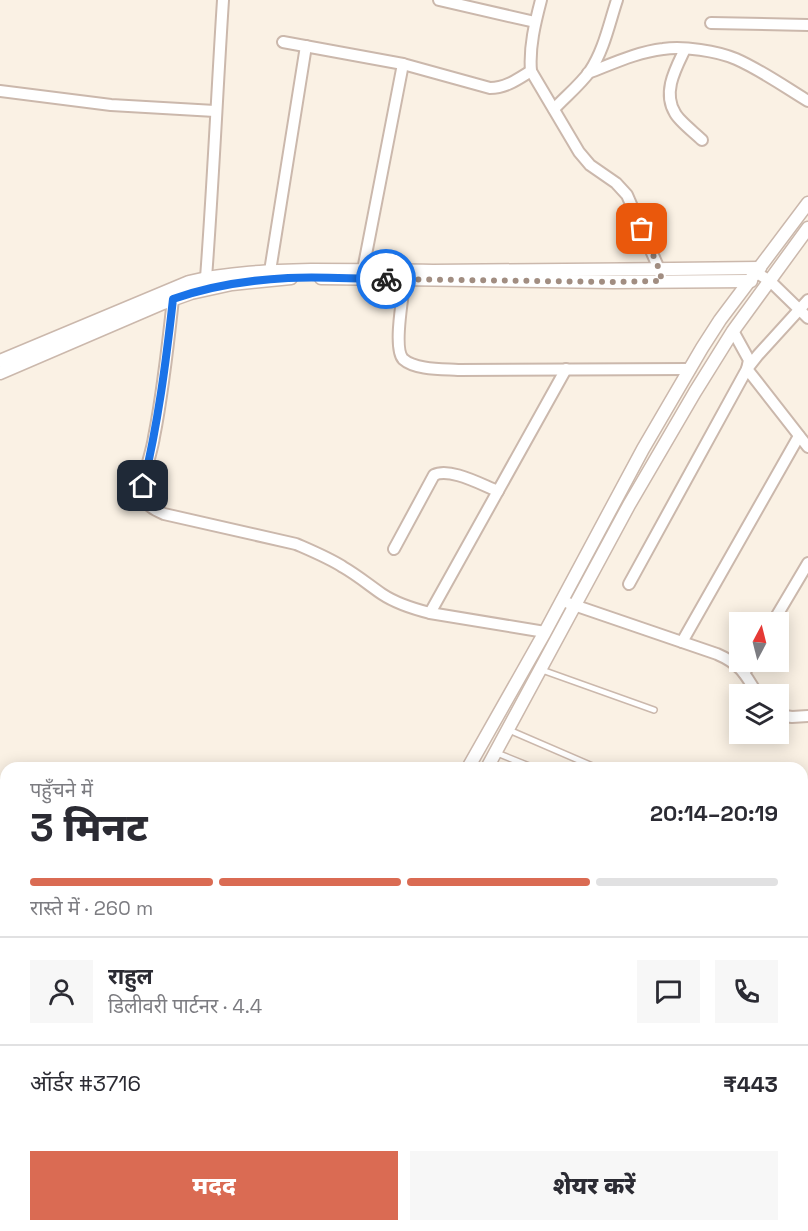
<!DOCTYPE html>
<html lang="hi">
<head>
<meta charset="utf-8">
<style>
  body { margin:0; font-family:"Space Grotesk","Noto Sans Devanagari",sans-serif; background:#f7f7f7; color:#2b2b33; height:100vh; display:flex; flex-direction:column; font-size:22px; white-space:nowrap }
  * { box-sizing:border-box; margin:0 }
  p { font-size:20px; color:#7c7c81 }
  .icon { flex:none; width:33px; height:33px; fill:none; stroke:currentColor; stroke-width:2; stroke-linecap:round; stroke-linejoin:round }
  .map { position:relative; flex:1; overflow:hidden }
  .drawer { position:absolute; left:0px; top:762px; width:808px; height:470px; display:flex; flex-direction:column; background:#fff; border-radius:18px 18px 0 0; box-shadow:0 3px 15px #0003 }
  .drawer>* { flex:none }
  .needle { width:39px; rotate:7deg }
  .fabs { position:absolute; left:729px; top:612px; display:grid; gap:12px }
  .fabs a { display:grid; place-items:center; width:60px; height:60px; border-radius:0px; background:#fff; box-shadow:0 3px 15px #0003; font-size:30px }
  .pin { position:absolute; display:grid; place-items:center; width:51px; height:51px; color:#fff; margin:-26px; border-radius:12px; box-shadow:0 3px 9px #0006 }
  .courier { position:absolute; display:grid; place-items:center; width:60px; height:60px; margin:-30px; border:4px solid #1a73e8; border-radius:50%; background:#fff; color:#222; box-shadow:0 2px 8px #0007 }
  .summary em { font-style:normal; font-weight:800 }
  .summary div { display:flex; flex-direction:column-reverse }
  .summary { display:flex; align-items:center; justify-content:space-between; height:102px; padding:0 30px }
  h1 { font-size:39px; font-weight:800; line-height:45px }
  .bar { display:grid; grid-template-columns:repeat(4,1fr); gap:9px 6px; align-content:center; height:72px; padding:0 30px }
  .bar i { height:8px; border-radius:4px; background:#e1e1e2 }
  .bar .selected { background:#da6b53 }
  .bar p { grid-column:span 4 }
  .line { display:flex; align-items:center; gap:15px; padding:0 30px; border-top:2px solid #e1e1e2 }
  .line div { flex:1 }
  .round { display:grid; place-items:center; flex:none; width:63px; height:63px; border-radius:0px; background:#f7f7f7 }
  .button { display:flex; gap:12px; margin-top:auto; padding:12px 30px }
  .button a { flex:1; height:69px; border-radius:0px; background:#da6b53; color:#fff; font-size:24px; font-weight:800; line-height:69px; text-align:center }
  .button a+a { background:#f7f7f7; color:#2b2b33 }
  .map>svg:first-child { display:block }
  .commercial { fill:#fae1d9 }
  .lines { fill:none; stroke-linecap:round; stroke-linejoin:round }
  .service-casing { stroke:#cbb8ac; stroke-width:8 }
  .minor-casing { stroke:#cbb8ac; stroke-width:14 }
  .tertiary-casing { stroke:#cbb8ac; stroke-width:15 }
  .service { stroke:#fff; stroke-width:5 }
  .minor { stroke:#fff; stroke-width:10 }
  .tertiary { stroke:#fff; stroke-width:12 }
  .done { stroke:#a18d81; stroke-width:6; stroke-dasharray:0 10.8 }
  .route { stroke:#1a73e8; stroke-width:8 }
</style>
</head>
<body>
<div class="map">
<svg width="808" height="1231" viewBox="0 0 808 1231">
  <rect width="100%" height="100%" fill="#faf1e4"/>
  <path class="commercial" d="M6,1178v48h63l7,5h-76v-44z"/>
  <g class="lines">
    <g class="service-casing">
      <g id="service">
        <path d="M542,670l112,40"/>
        <path d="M509,730l88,38"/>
        <path d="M497,753l37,15"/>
        <path d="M802,1122l6,5"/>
        <path d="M0,1175l5,-7"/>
        <path d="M802,1211l6,-6"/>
        <path d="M87,1226l8,5"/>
        <path d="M782,1231l6,-5"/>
      </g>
    </g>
    <g class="minor-casing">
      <g id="minor">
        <path d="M439,0l96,22"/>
        <path d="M541,0c-6,23 -12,47 -10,71l48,81 11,13 26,18 11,12 32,74 3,12"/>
        <path d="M711,23l97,2"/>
        <path d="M283,42l120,22 87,24c16,0 28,-9 41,-17"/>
        <path d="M685,49c-9,19 -23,43 -10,64 4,8 20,20 27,27"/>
        <path d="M588,73c24,-9 49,-21 75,-24 21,-3 54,2 73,10 25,11 49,28 72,42"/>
        <path d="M0,91l111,14 104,6"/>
        <path d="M554,109c11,-12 26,-24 36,-38 14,-21 19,-47 27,-71"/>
        <path d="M363,270l40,-206"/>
        <path d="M270,271l36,-225"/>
        <path d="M757,273l13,8 38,37"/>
        <path d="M206,278c7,-93 11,-185 17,-278"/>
        <path d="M405,279c-2,16 -12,69 -2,80 12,11 40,10 55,11l232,-1"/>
        <path d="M173,299c-5,46 -10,93 -19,138 -2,16 -14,45 -10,59 2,10 11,14 20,18l132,30c16,7 33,14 47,23 14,8 26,18 39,27 15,10 32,15 48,19l115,19"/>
        <path d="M733,331l16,29 -2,9 61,78"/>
        <path d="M394,549l40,-74c16,-8 48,10 64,16"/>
        <path d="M629,584l118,-215 11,-14 50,-55"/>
        <path d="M568,603l149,51c23,10 28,19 40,40"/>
        <path d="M430,613l136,-244"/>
        <path d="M773,622l35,-59"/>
        <path d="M682,642l117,-206"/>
        <path d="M744,673l7,-11"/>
        <path d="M778,715l14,2 16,-1"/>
        <path d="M575,1226v5"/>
      </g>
    </g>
    <g class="tertiary-casing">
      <g id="tertiary">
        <path d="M321,278l292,4 138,-1"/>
        <path d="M0,361l189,-79c40,-10 81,-11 122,-12 41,0 82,0 122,1 109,0 218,-2 327,-3"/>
        <path d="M0,373l163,-70 28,-10 41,-9 59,-6"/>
        <path d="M468,768l77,-136 98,-183 59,-101 18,-28 88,-117"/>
        <path d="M487,768l142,-263 66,-113 38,-61 75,-103"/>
        <path d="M313,1226l5,5"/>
        <path d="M331,1226l5,5"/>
        <path d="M153,1231l4,-5"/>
        <path d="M176,1231l4,-5"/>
      </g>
    </g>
    <use href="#service" class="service"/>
    <use href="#minor" class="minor"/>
    <use href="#tertiary" class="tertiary"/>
  </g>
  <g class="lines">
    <path class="done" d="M386,279l227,3 49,-1 -3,-12 -17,-40"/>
    <path class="route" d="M143,486c15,-62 23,-124 30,-187 37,-13 76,-19 115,-21 32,-2 65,1 98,1"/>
  </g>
</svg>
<div class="fabs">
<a><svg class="needle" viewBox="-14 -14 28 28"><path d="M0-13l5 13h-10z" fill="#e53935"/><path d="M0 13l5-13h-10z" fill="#7c7c81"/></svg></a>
<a><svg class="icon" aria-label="layers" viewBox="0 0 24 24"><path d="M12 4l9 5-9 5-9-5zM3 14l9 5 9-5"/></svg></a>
</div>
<div class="pin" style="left:642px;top:229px;background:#ea580c"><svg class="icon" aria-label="bag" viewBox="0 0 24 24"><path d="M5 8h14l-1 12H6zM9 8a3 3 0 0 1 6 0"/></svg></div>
<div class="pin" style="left:143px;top:486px;background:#1f2937"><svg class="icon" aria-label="home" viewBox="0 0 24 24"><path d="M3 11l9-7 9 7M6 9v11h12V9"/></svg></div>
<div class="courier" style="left:386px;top:279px"><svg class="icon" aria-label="bike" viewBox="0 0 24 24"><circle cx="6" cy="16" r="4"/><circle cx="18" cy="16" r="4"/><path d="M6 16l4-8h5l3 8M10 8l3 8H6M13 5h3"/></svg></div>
<section class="drawer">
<div class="summary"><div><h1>3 मिनट</h1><p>पहुँचने में</p></div><em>20:14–20:19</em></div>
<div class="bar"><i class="selected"></i><i class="selected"></i><i class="selected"></i><i></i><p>रास्ते में · 260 m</p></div>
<div class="line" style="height:108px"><a class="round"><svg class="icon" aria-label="person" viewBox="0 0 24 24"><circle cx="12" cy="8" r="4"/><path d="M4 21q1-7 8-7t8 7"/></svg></a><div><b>राहुल</b><p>डिलीवरी पार्टनर · 4.4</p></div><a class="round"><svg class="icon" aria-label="chat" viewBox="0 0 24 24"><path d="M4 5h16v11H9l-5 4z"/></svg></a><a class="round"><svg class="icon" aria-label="phone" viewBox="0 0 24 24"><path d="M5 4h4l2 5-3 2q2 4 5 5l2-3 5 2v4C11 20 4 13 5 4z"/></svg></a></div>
<div class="line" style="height:78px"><div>ऑर्डर #3716</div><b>₹443</b></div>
<div class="button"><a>मदद</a><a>शेयर करें</a></div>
</section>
</div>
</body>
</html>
